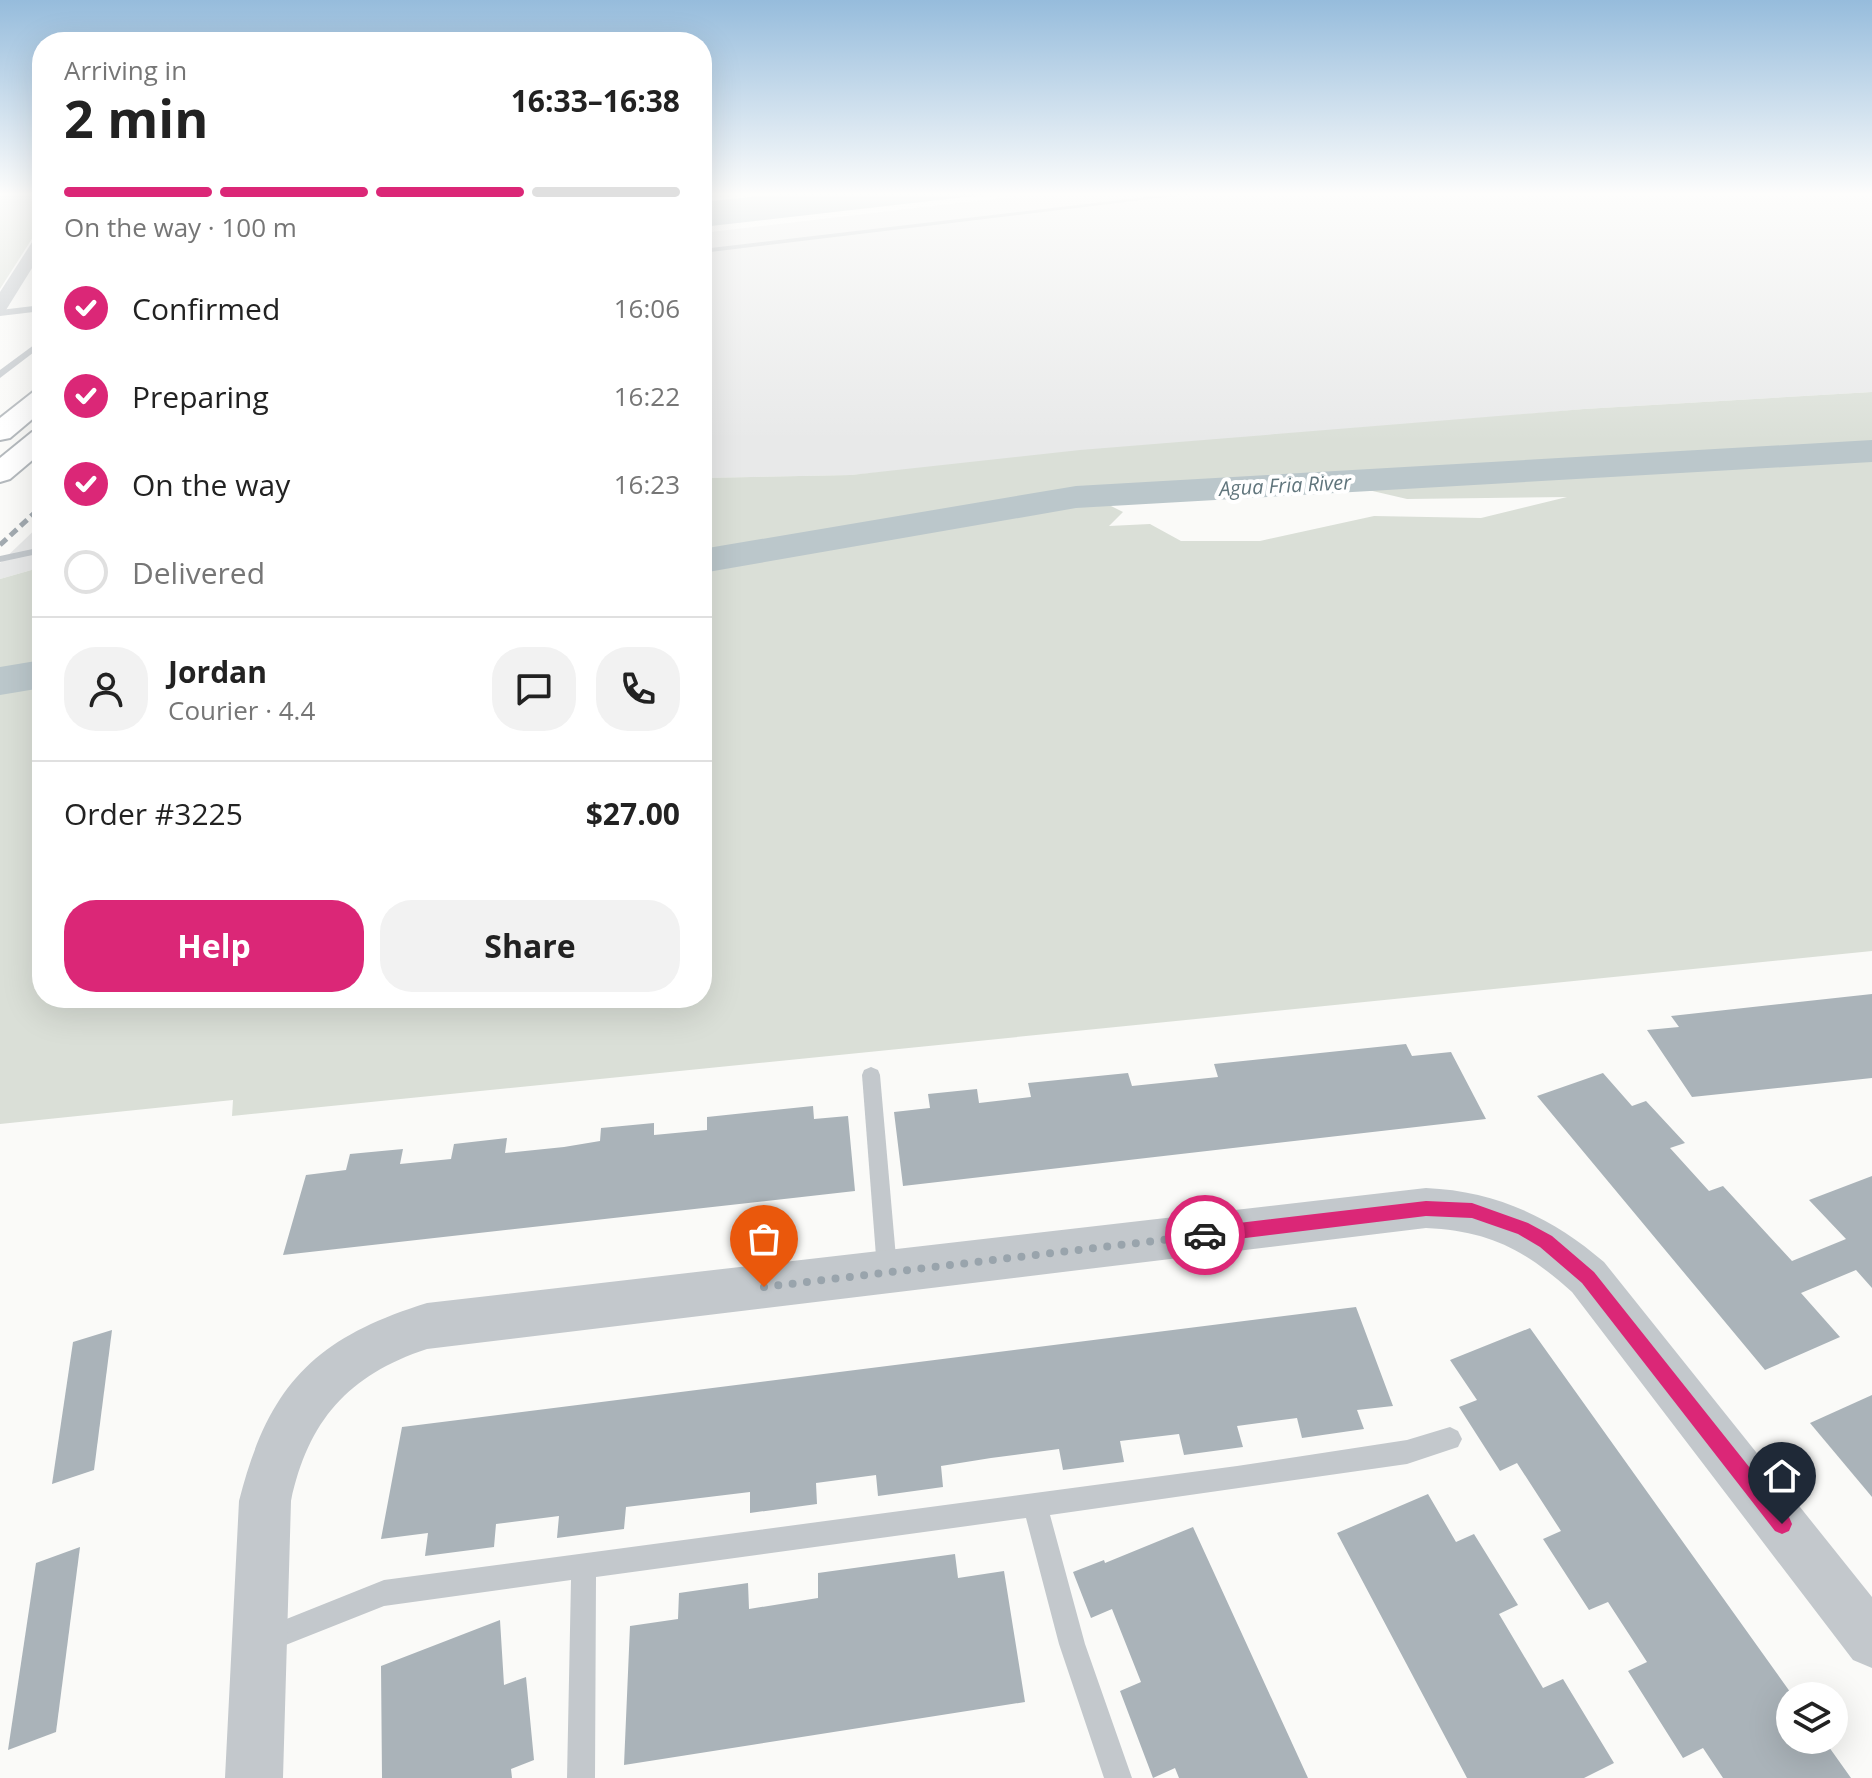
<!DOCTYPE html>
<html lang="en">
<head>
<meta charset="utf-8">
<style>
  body { margin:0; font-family:"Open Sans",sans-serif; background:#f2f2f2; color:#222; height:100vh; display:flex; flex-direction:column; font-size:30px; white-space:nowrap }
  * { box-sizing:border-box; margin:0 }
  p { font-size:26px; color:#767676 }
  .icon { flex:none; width:44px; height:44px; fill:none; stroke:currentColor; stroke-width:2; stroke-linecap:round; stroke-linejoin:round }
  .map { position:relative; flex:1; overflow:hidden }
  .panel { position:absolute; left:32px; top:32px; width:680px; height:976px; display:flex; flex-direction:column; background:#fff; border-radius:32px; box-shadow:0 8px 32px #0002 }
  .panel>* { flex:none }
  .tools { position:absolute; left:1776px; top:1682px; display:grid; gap:16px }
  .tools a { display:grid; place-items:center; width:72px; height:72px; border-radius:50%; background:#fff; box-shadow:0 8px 32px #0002; font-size:40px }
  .pin { position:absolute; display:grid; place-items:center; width:68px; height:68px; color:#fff; margin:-82px -34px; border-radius:50% 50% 50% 0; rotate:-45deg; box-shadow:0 0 8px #0007 }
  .pin .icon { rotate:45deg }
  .courier { position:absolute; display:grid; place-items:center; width:80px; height:80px; margin:-40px; border:6px solid #db2777; border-radius:50%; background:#fff; color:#222; box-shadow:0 2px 10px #0007 }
  .summary em { font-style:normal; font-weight:700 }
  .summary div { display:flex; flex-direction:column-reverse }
  .summary { display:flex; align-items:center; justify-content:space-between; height:136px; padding:0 32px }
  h1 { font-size:52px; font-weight:700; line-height:60px }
  .bar { display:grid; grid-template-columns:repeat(4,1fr); gap:12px 8px; align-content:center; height:96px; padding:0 32px }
  .bar i { height:10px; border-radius:6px; background:#e0e0e0 }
  .bar .active { background:#db2777 }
  .bar p { grid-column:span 4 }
  .line { display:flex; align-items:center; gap:20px; padding:0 32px; border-top:2px solid #e0e0e0 }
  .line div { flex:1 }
  .round { display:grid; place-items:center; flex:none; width:84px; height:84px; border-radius:32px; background:#f2f2f2 }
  ol { padding:0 32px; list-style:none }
  li { display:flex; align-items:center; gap:24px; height:88px }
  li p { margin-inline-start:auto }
  li .icon { padding:8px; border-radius:50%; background:#db2777; color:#fff; stroke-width:4 }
  li:last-child { color:#767676 }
  li i { width:44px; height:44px; border:4px solid #e0e0e0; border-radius:50% }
  .primary-button { display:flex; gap:16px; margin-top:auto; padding:16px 32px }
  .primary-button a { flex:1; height:92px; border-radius:32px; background:#db2777; color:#fff; font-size:32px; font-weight:700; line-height:92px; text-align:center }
  .primary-button a+a { background:#f2f2f2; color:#222 }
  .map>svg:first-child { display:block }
  .built { fill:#e8e9e9 }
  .green { fill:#dadfd7; fill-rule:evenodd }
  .water { fill:#bbc7cb }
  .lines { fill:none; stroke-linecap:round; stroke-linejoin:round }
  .river { fill:#bbc7cb; fill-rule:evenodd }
  .building { fill:#aab3b9 }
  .highway-casing { stroke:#b4b9bd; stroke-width:4 }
  .lane { fill:#c3c8cc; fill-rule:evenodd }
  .street { fill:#c3c8cc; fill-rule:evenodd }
  .highway { fill:#fff; fill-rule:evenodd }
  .rail { stroke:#a2aab0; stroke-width:5; stroke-dasharray:9 5; stroke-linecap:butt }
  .route { fill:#db2777 }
  .done { stroke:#99a4ac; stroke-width:8; stroke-dasharray:0 14.4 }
  .labels { text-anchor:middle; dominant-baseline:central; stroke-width:8; stroke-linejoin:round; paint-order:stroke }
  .far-water-label { font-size:20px; font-style:italic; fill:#60757c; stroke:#fff }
</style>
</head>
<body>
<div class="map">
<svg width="1872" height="1778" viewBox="0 0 1872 1778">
  <rect width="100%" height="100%" fill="#fafaf8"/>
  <g class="built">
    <path d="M1053,192h819v200l-288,17 -733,66 -149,3v-245z"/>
    <path d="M42,523v44l-42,12v-16z"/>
  </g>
  <g class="green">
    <path d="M0,192h42v31l-42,66z"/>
    <path d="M1872,392v559l-1640,165 1,-16 -233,24v-545l42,-12v431h660v-520l149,-3 229,-25 504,-41zM1308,476l99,23 160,-2 -86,21 -107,-2 -114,25h-79l-31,-17 -41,2 14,-14 -12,-6h-16l-6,-14z"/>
  </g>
  <path class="water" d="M799,192h210l-307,35v-25z"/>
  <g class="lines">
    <g class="river">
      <path d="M1872,440v22l-796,46 -374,65v-24l374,-63z"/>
      <path d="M42,660v28l-42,7v-28z"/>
    </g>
  </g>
  <g class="building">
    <path d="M1872,994v84l-180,19 -45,-67 32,-3 -8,-11z"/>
    <path d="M1406,1044l6,12 39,-4 35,67 -583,67 -9,-74 36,-4 -2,-14 49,-5 2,14 52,-6 -3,-14 100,-10 4,13 86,-9 -4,-13z"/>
    <path d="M1603,1073l29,33 14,-5 39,42 -15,5 39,43 14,-5 69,75 54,-22 -37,-39 63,-24v112l-16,-18 -55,23 39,44 -75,33 -228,-274z"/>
    <path d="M813,1106l1,13 34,-3 7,75 -572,64 23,-80 40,-5 4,-16 53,-5 -3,15 51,-5 3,-15 53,-6 -2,15 59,-6 36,-6 1,-13 53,-5v12l53,-5v-13z"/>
    <path d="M1356,1307l37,99 -36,4 7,19 -62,9 -5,-20 -60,8 6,21 -59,8 -5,-21 -59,7 4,21 -61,8 -4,-21 -68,9 -50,8 2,21 -65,9 -2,-21 -60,8 1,21 -67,9v-21l-124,15 -2,22 -67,9 2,-22 -63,8 -2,23 -69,9 3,-23 -47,6 21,-112z"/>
    <path d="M1530,1328l263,368h-3v44h34l27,38h-128l-20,-30 -20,10 -55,-87 19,-9 -39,-60 -19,8 -46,-71 18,-8 -44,-68 -17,8 -41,-64 18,-7 -27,-40z"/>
    <path d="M112,1330l-18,140 -42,14 21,-142z"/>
    <path d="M1872,1395v102l-62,-74z"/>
    <path d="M1428,1494l28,48 18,-8 44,71 -19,9 44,74 20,-9 51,84 -30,15h-117l-130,-245z"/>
    <path d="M1193,1527l115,251h-129l-4,-10 -22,10 -33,-87 21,-9 -29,-73 -21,9 -18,-46 31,-12 1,3z"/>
    <path d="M80,1547l-24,185 -48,18 28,-187z"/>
    <path d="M955,1554l3,24 46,-7 21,131 -401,63 6,-139 48,-7 1,-26 69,-10 1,26 69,-11v-25z"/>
    <path d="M500,1620l4,65 22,-8 8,83 -23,9 1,9h-130l-1,-112z"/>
  </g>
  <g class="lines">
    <g class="highway-casing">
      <g id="highway">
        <path d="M42,390v21l-32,27 -10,2v-22l33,-26z"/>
        <path d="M42,430v22l-32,27 -10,3v-24l32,-26z"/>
      </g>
    </g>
    <g class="lane">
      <path d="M1188,192h21l-507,61v-4z"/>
      <path d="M42,305v6l-42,5v-6z"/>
      <path d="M42,339v7l-42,32v-8z"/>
      <path d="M42,547v6l-42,9v-6z"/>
      <path d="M871,1067l7,3 2,5 17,194 -3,7 -7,3 -7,-3 -3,-7 -15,-194 2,-5z"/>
      <path d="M1450,1427l8,4 4,8 -4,8 -51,17 -357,51 35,129 47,134h-28l-45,-134 -33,-126 -430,59 -1,201h-28l4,-198 -187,26 -116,46 -9,-4 -4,-9 4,-9 125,-50 853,-114 170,-26z"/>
    </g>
    <g class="street">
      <path d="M702,192h8l-7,4z"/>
      <path d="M42,234v18l-36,58 -6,1v-19l36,-56z"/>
      <path d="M1426,1188c69,3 126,29 178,74l268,335v71l-19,-8 -281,-368c-47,-42 -82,-61 -146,-64l-999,121c-79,26 -119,72 -136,152l-8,277h-58l14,-277c29,-115 75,-163 188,-198z"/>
    </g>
    <use href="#highway" class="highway"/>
    <path class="rail" d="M0,545l42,-39"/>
  </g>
  <linearGradient id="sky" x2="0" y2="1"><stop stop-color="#96bcdc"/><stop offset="0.44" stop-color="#fdfdfc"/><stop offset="1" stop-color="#fdfdfc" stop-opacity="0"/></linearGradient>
  <rect width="1872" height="441" fill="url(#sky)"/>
  <path class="route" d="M1426,1201l46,2 56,20 24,13 42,36 195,245 3,7 -3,7 -7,3 -7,-3 -193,-248 -42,-36 -22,-13 -46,-16 -46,-2 -221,27 -8,-8 8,-8z"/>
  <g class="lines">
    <path class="done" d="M764,1287l441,-52"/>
  </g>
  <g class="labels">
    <g class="far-water-label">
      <text transform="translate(1285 485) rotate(-3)">Agua Fria River</text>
    </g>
  </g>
</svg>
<div class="tools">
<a><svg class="icon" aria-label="layers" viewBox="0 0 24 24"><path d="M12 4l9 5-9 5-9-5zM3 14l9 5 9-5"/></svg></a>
</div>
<div class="pin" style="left:764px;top:1287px;background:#ea580c"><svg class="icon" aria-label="bag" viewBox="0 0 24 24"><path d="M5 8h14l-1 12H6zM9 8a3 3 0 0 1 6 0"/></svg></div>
<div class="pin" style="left:1782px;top:1524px;background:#1f2937"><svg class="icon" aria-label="home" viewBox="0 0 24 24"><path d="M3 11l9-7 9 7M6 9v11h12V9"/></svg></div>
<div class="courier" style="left:1205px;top:1235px"><svg class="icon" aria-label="car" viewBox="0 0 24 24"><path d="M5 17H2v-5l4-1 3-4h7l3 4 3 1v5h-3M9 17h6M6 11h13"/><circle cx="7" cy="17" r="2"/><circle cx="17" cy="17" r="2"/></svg></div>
<section class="panel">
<div class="summary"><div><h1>2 min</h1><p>Arriving in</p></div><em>16:33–16:38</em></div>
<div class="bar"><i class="active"></i><i class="active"></i><i class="active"></i><i></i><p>On the way · 100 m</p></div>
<ol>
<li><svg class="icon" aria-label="check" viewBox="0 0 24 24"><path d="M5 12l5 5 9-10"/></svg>Confirmed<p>16:06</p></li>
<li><svg class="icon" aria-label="check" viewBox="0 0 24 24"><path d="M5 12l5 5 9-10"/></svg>Preparing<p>16:22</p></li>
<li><svg class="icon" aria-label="check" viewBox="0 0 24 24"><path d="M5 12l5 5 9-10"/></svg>On the way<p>16:23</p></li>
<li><i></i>Delivered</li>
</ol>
<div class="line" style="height:144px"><a class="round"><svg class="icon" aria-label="person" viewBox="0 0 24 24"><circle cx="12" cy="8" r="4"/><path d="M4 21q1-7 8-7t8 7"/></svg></a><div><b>Jordan</b><p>Courier · 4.4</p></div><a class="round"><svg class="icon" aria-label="chat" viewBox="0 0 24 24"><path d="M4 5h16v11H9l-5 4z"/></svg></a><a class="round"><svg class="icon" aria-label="phone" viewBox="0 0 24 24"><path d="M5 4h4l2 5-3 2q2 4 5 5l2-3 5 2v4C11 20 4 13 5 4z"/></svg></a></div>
<div class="line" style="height:104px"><div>Order #3225</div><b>$27.00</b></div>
<div class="primary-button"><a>Help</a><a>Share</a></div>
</section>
</div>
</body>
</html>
